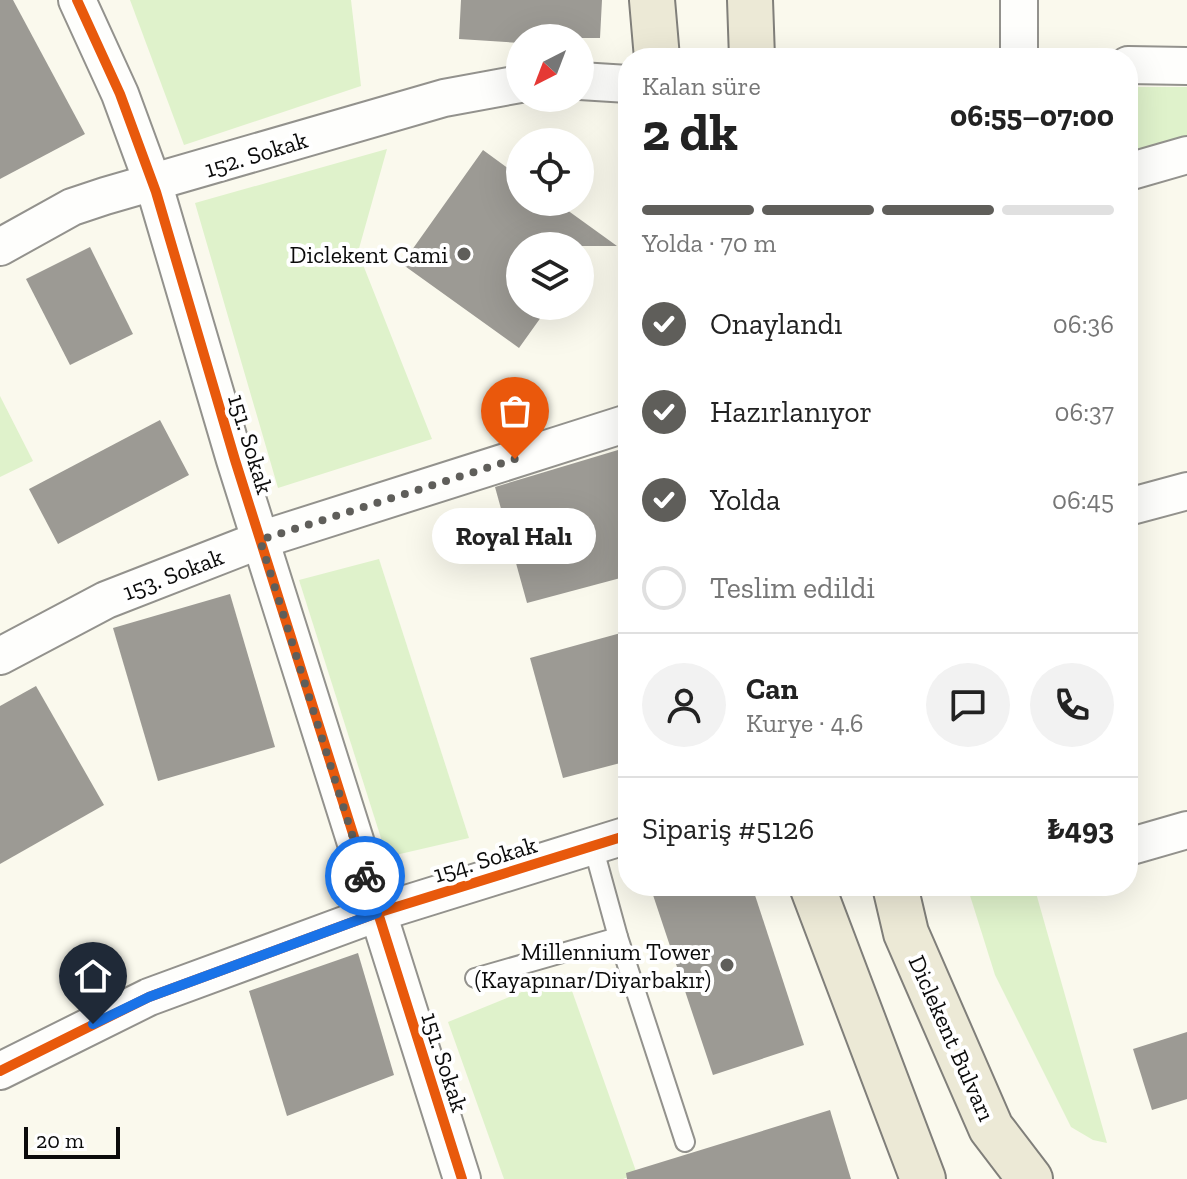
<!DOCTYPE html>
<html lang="tr">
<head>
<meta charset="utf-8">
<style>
  body { margin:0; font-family:"Zilla Slab",serif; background:#f2f2f2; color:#222; height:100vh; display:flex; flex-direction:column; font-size:30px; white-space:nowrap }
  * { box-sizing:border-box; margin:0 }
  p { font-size:26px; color:#767676 }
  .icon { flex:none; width:44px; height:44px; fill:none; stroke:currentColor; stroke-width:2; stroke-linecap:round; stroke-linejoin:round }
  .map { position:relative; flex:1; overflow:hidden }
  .drawer { position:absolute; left:618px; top:48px; width:520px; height:848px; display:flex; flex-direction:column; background:#fff; border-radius:32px; box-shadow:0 8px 32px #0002 }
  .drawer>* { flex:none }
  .needle { width:52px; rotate:222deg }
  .fabs { position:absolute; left:506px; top:24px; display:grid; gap:16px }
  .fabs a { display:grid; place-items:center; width:88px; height:88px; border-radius:50%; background:#fff; box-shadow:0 8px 32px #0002; font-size:40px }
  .scale { position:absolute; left:24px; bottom:20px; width:96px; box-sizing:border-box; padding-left:8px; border:4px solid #0b0b0b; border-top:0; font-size:22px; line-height:28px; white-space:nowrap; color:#0b0b0b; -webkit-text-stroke:6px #fff; paint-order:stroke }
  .pin { position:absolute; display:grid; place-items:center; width:68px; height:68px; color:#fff; margin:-82px -34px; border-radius:50% 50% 50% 0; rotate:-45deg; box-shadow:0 0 8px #0007 }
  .pin .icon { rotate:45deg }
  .courier { position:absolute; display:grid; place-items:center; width:80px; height:80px; margin:-40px; border:6px solid #1a73e8; border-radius:50%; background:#fff; color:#222; box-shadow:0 2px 10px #0007 }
  .bubble { position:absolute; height:56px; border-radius:28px; background:#fff; box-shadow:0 8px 32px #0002; font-size:26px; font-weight:700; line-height:56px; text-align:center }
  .head em { font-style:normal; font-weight:700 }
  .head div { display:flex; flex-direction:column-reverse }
  .head { display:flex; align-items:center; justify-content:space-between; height:136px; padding:0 24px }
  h1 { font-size:52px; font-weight:700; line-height:60px }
  .bar { display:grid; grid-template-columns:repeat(4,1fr); gap:12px 8px; align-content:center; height:96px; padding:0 24px }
  .bar i { height:10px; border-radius:6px; background:#e0e0e0 }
  .bar .active { background:#5f5e5a }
  .bar p { grid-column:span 4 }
  .line { display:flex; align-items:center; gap:20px; padding:0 24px; border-top:2px solid #e0e0e0 }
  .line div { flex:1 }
  .round { display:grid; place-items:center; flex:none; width:84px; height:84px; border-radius:42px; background:#f2f2f2 }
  ol { padding:0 24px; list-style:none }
  li { display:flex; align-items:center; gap:24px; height:88px }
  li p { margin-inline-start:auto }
  li .icon { padding:8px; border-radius:50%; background:#5f5e5a; color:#fff; stroke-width:4 }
  li:last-child { color:#767676 }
  li i { width:44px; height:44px; border:4px solid #e0e0e0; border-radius:50% }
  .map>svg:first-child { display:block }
  .green { fill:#dff2cb }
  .building { fill:#9c9a94 }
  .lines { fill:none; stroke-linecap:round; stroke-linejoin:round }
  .service-casing { stroke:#93928d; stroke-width:22 }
  .minor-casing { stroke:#93928d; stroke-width:40 }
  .primary-casing { stroke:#807f7a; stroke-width:48 }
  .service { stroke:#fefefc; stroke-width:18 }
  .minor { stroke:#fefefc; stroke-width:36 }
  .primary { stroke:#ece9d6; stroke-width:44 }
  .cycleway-casing { stroke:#fff; stroke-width:15 }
  .cycleway { stroke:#e8590c; stroke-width:10 }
  .done { stroke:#5f5e5a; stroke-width:8; stroke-dasharray:0 14.4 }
  .route { stroke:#1a73e8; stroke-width:10 }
  .poi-dot { fill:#5f5e5a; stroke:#fff; stroke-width:3 }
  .labels { text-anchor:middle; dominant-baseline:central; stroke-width:8; stroke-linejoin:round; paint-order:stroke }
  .street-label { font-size:24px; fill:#0b0b0b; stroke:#fff }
  .poi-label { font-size:24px; fill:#0b0b0b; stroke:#fff; text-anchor:end }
</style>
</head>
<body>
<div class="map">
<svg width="1187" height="1179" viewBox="0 0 1187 1179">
  <rect width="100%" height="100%" fill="#faf9ed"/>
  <g class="green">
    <path d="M130,0h221l10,86 -177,59z"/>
    <path d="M1128,87h59v55l-59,17z"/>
    <path d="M387,149l-29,103 74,187 -154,49 -83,-285z"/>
    <path d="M0,396l33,65 -33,16z"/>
    <path d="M379,559l90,279 -82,19 -88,-277z"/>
    <path d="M967,886h67l73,257 -14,-3 -22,-13 -76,-152z"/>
    <path d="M566,974l71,200 -14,5h-119l-56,-157z"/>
  </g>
  <g class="building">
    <path d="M0,0h13l72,134 -85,45z"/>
    <path d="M461,0h141l-2,38h-80v5l-61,-4z"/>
    <path d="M483,150l37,27v25h36l61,44h-97v60h29l-30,42 -117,-84z"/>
    <path d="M90,247l43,87 -63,31 -44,-86z"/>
    <path d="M160,420l29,55 -131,69 -29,-55z"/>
    <path d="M628,447v129l-101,27 -32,-116z"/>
    <path d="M230,594l45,153 -117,34 -45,-153z"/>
    <path d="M628,631v130l-65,17 -33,-120z"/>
    <path d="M36,686l68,119 -104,59v-158z"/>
    <path d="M650,886h102l52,159 -91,30z"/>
    <path d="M358,953l36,122 -107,41 -38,-125z"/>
    <path d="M1187,1032v67l-35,11 -19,-61z"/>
    <path d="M830,1110l21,69h-224l-1,-6z"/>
  </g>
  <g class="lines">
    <g class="service-casing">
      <g id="service">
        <path d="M593,846l25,91 67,205"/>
        <path d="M475,978l143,-41"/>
      </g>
    </g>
    <g class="minor-casing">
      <g id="minor">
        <path d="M77,0l43,94 36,98 79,268 227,719"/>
        <path d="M1019,58v-58"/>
        <path d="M1128,65l59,1"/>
        <path d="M580,81l48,3"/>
        <path d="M1128,172l59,-17"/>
        <path d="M0,247l72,-40 33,-11 339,-98 76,-14"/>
        <path d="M1128,507l59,-16"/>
        <path d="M0,656l106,-56 154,-60 368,-117"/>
        <path d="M1128,847l59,-17"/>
        <path d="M0,1071l149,-74 228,-84 251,-78"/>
      </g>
    </g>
    <g class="primary-casing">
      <g id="primary">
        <path d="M652,0l5,58"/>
        <path d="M750,0l2,58"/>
        <path d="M812,886l111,293"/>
        <path d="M895,886l11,47 85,195 39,51"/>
      </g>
    </g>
    <use href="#service" class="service"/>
    <use href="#minor" class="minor"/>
    <use href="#primary" class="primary"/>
    <g class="cycleway-casing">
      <g id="cycleway">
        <path d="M77,0l43,94 36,98 79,268 227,719"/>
        <path d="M0,1071l149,-74 228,-84 251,-78"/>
      </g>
    </g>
    <use href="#cycleway" class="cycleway"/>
  </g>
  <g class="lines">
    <path class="done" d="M365,876l-105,-336 255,-81"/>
    <path class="route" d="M93,1024l56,-27 228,-84 -12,-37"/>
  </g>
  <g class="poi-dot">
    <circle cx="464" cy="254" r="8"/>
    <circle cx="727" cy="965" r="8"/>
  </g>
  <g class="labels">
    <g class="street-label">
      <text transform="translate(256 154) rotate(-17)">152. Sokak</text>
      <text transform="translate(251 444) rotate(73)">151. Sokak</text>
      <text transform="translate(173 574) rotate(-21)">153. Sokak</text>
      <text transform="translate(485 859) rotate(-17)">154. Sokak</text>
      <text transform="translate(952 1038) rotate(66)">Diclekent Bulvarı</text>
      <text transform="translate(445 1062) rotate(72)">151. Sokak</text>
    </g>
    <g class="poi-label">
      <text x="448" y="254">Diclekent Cami</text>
      <text x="711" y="951">Millennium Tower<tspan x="711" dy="28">(Kayapınar/Diyarbakır)</tspan></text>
    </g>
  </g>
</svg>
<div class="fabs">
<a><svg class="needle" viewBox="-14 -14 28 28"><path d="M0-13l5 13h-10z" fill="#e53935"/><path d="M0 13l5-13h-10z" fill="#767676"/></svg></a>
<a><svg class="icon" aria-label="locate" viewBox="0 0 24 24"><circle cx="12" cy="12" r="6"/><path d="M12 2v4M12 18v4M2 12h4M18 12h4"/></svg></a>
<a><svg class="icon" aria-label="layers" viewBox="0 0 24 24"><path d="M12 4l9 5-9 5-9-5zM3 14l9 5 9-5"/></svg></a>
</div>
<div class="scale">20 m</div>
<div class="pin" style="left:515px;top:459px;background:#ea580c"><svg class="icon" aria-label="bag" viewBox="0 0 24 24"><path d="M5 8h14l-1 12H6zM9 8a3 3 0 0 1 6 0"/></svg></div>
<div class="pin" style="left:93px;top:1024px;background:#1f2937"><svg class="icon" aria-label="home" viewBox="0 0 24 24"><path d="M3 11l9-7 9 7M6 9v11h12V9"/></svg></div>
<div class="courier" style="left:365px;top:876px"><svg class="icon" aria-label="bike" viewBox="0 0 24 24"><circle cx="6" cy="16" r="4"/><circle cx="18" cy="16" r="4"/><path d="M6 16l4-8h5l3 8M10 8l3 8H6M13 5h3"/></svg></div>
<div class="bubble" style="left:432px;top:508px;width:164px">Royal Halı</div>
<section class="drawer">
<div class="head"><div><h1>2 dk</h1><p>Kalan süre</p></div><em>06:55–07:00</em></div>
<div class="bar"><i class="active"></i><i class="active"></i><i class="active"></i><i></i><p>Yolda · 70 m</p></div>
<ol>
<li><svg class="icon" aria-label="check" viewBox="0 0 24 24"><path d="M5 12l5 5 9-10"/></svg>Onaylandı<p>06:36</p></li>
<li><svg class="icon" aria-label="check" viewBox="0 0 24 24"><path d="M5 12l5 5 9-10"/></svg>Hazırlanıyor<p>06:37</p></li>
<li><svg class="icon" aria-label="check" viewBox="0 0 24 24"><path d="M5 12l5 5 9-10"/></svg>Yolda<p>06:45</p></li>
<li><i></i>Teslim edildi</li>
</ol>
<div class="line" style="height:144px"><a class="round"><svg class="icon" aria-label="person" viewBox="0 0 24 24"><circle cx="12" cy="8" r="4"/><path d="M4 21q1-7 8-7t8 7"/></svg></a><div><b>Can</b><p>Kurye · 4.6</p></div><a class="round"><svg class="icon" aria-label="chat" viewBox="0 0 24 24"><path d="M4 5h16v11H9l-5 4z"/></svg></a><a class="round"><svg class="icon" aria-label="phone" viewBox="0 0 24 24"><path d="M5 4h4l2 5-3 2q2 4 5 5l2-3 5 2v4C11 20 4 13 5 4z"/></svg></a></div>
<div class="line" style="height:104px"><div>Sipariş #5126</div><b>₺493</b></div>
</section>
</div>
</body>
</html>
